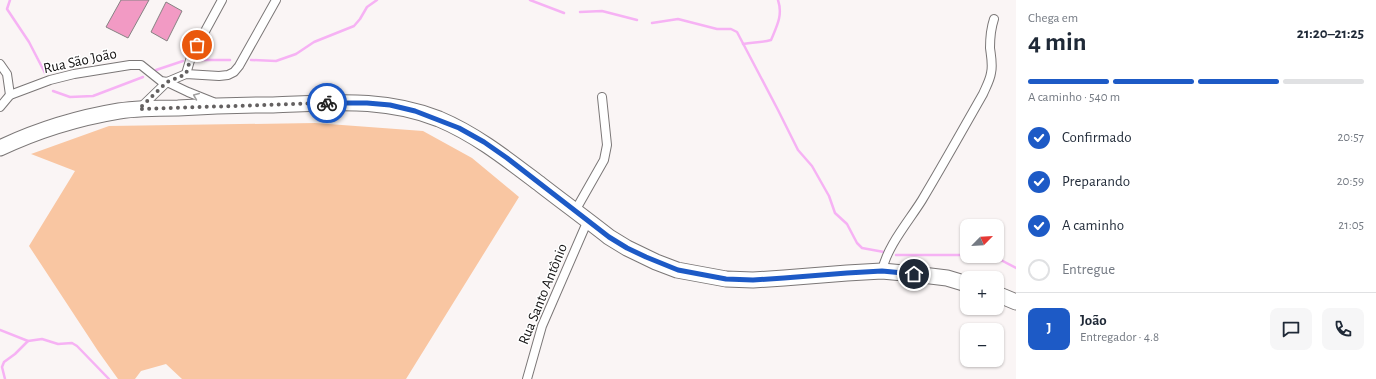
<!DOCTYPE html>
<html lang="pt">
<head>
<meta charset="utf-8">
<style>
  body { margin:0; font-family:"Alegreya Sans",sans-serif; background:#f6f6f7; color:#1f2937; height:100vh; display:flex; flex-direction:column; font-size:15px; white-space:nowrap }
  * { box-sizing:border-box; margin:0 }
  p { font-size:13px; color:#747a83 }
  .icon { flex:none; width:22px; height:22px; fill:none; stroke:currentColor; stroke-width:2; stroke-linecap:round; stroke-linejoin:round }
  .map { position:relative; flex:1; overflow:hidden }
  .sheet { display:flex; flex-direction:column; background:#fff; width:360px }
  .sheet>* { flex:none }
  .needle { width:26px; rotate:66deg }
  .tools { position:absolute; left:960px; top:219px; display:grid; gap:8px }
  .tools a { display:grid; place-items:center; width:44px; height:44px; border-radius:8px; background:#fff; box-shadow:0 1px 3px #0004; font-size:20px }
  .pin { position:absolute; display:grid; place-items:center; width:34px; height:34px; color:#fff; margin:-17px; border:2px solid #fff; border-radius:50%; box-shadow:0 1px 4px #0007 }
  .courier { position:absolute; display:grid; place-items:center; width:40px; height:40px; margin:-20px; border:3px solid #1d5ac6; border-radius:50%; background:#fff; color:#222; box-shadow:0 1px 5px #0007 }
  .overview em { font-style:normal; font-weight:700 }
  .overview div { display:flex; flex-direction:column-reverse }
  .overview { display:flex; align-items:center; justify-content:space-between; height:68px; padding:0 12px }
  h1 { font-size:26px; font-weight:700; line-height:30px }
  .bar { display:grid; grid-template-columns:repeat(4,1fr); gap:6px 4px; align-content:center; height:48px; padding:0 12px }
  .bar i { height:5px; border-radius:3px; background:#e0e1e3 }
  .bar .selected { background:#1d5ac6 }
  .bar p { grid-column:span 4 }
  .line { display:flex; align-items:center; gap:10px; padding:0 12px; border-top:1px solid #e0e1e3 }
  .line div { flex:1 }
  .round { display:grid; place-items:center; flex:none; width:42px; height:42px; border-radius:8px; background:#f6f6f7 }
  ol { padding:0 12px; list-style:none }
  li { display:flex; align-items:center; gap:12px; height:44px }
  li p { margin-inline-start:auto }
  li .icon { padding:4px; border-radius:50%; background:#1d5ac6; color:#fff; stroke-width:4 }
  li:last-child { color:#747a83 }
  li i { width:22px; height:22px; border:2px solid #e0e1e3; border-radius:50% }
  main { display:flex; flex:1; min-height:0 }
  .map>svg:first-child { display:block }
  .green { fill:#f9c6a2 }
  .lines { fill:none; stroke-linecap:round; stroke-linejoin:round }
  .stream { stroke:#f6b2f4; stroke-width:2.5 }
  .building { fill:#f29ac4; stroke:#868283 }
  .street-casing { stroke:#7b7777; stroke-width:10 }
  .highway-casing { stroke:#7b7777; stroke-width:17 }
  .street { stroke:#fff; stroke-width:8 }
  .highway { stroke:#fff; stroke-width:15 }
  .oneway { stroke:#a1a0a0 }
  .done { stroke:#646161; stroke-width:4; stroke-dasharray:0 7.2 }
  .route { stroke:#1d5ac6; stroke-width:5 }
  .labels { text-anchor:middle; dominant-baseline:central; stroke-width:3; stroke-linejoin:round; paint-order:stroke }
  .street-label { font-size:15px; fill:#131212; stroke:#fff }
</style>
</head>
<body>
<main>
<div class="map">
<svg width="1016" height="379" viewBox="0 0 1016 379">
  <rect width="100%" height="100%" fill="#faf5f5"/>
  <path class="green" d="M315,123l108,8 49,27 47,39 -113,182h-224l-16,-15 -25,7 -6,8h-17l-20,-28 -69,-105 46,-75 -44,-17 78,-28z"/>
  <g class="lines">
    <g class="stream">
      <path d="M10,0l-3,9 22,33 16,31"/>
      <path d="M530,0l34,13"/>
      <path d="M580,12l22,-1 35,9"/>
      <path d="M652,23l26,-4 39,10h14l6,3 41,78 20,40 14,16 17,30 6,17 12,11 10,19 5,5 22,4"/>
      <path d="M743,44c10,-2 18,-1 28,-4 6,-14 12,-25 7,-40"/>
      <path d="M194,60h36"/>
      <path d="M251,60l25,1 20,-7 18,-12 40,-16 6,-7 7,-12 10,-7"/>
      <path d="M156,70l27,-9"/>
      <path d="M53,91l17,6 23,-1 50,-19"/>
      <path d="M896,255h71"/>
      <path d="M990,256l7,2 19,10"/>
      <path d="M0,330l28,11 14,-2 16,5 14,-1 5,3 32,33"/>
      <path d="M5,379l-3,-12 2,-5 11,-8 13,-13"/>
    </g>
  </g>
  <g class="building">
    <path d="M121,0h28l-21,38 -22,-11z"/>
    <path d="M166,2l16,9 -15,30 -16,-9z"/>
  </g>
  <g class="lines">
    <g class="street-casing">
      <g id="street">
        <path d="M0,64l7,10 3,21"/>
        <path d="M186,74l5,-17 31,-57"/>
        <path d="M0,107l10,-12 40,-15 24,-6 56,-9h11l20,16 6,1 19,-8 33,2 9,-1 6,-3 5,-6 37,-66"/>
        <path d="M140,108l27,-26 21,10 25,10"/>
        <path d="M575,211l29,-51 3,-15 -5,-48"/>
        <path d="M882,271c5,-25 27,-50 40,-71 21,-35 41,-71 61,-106 3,-7 7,-14 8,-21 2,-8 0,-17 -1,-25 0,-10 1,-20 4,-29"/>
        <path d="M527,379l15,-53 46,-106"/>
      </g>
    </g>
    <g class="highway-casing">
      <g id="highway">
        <path d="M0,148c38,-18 77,-30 119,-37 19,-3 39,-3 59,-3 32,-2 64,-3 95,-3 59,-2 110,-8 166,14 38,16 69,41 102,66 22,17 45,34 68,52l18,11 29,14 21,8 49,9 27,1 31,-2 63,-5 35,-2 32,3 33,4 20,6"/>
        <path d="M997,294l19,8"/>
      </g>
    </g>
    <use href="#street" class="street"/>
    <use href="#highway" class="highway"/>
  </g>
  <defs><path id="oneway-chevron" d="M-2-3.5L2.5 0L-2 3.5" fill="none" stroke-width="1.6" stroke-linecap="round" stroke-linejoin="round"/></defs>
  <use class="oneway" href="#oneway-chevron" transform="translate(196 96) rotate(-157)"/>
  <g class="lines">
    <path class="done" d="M197,45l-6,12 -5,17 -19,8 -28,27 188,-6"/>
    <path class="route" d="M327,103h40l23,2 25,6 44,17 25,14 23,16 102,79 18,11 19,9 32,13 48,9 27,1 31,-2 63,-5 35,-2 32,3"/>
  </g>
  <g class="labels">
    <g class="street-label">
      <text transform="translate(80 61) rotate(-12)">Rua São João</text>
      <text transform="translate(543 294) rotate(-68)">Rua Santo Antônio</text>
    </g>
  </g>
</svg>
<div class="tools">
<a><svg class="needle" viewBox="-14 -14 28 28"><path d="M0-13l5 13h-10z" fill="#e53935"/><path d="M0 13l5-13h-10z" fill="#747a83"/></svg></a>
<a>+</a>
<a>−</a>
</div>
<div class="pin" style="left:197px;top:45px;background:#ea580c"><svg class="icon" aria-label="bag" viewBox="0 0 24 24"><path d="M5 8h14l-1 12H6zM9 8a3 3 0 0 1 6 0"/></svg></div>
<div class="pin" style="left:914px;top:274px;background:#1f2937"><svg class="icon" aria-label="home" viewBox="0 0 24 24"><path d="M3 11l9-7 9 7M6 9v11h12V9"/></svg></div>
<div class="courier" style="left:327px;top:103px"><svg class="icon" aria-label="bike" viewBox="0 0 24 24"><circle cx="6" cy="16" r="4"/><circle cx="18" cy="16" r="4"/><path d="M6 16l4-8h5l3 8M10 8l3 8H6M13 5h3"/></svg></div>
</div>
<section class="sheet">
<div class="overview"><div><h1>4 min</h1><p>Chega em</p></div><em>21:20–21:25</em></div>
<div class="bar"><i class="selected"></i><i class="selected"></i><i class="selected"></i><i></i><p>A caminho · 540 m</p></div>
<ol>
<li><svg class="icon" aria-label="check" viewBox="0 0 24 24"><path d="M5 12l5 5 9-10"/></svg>Confirmado<p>20:57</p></li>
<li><svg class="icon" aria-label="check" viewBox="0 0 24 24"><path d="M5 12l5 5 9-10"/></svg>Preparando<p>20:59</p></li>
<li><svg class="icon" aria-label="check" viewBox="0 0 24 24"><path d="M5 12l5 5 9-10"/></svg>A caminho<p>21:05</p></li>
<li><i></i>Entregue</li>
</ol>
<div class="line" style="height:72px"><b class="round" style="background:#1d5ac6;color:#fff">J</b><div><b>João</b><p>Entregador · 4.8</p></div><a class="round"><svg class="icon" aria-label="chat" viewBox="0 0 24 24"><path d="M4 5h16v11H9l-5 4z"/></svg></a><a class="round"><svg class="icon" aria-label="phone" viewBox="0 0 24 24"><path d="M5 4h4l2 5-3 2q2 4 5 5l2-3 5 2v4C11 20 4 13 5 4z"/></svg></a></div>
</section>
</main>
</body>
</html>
